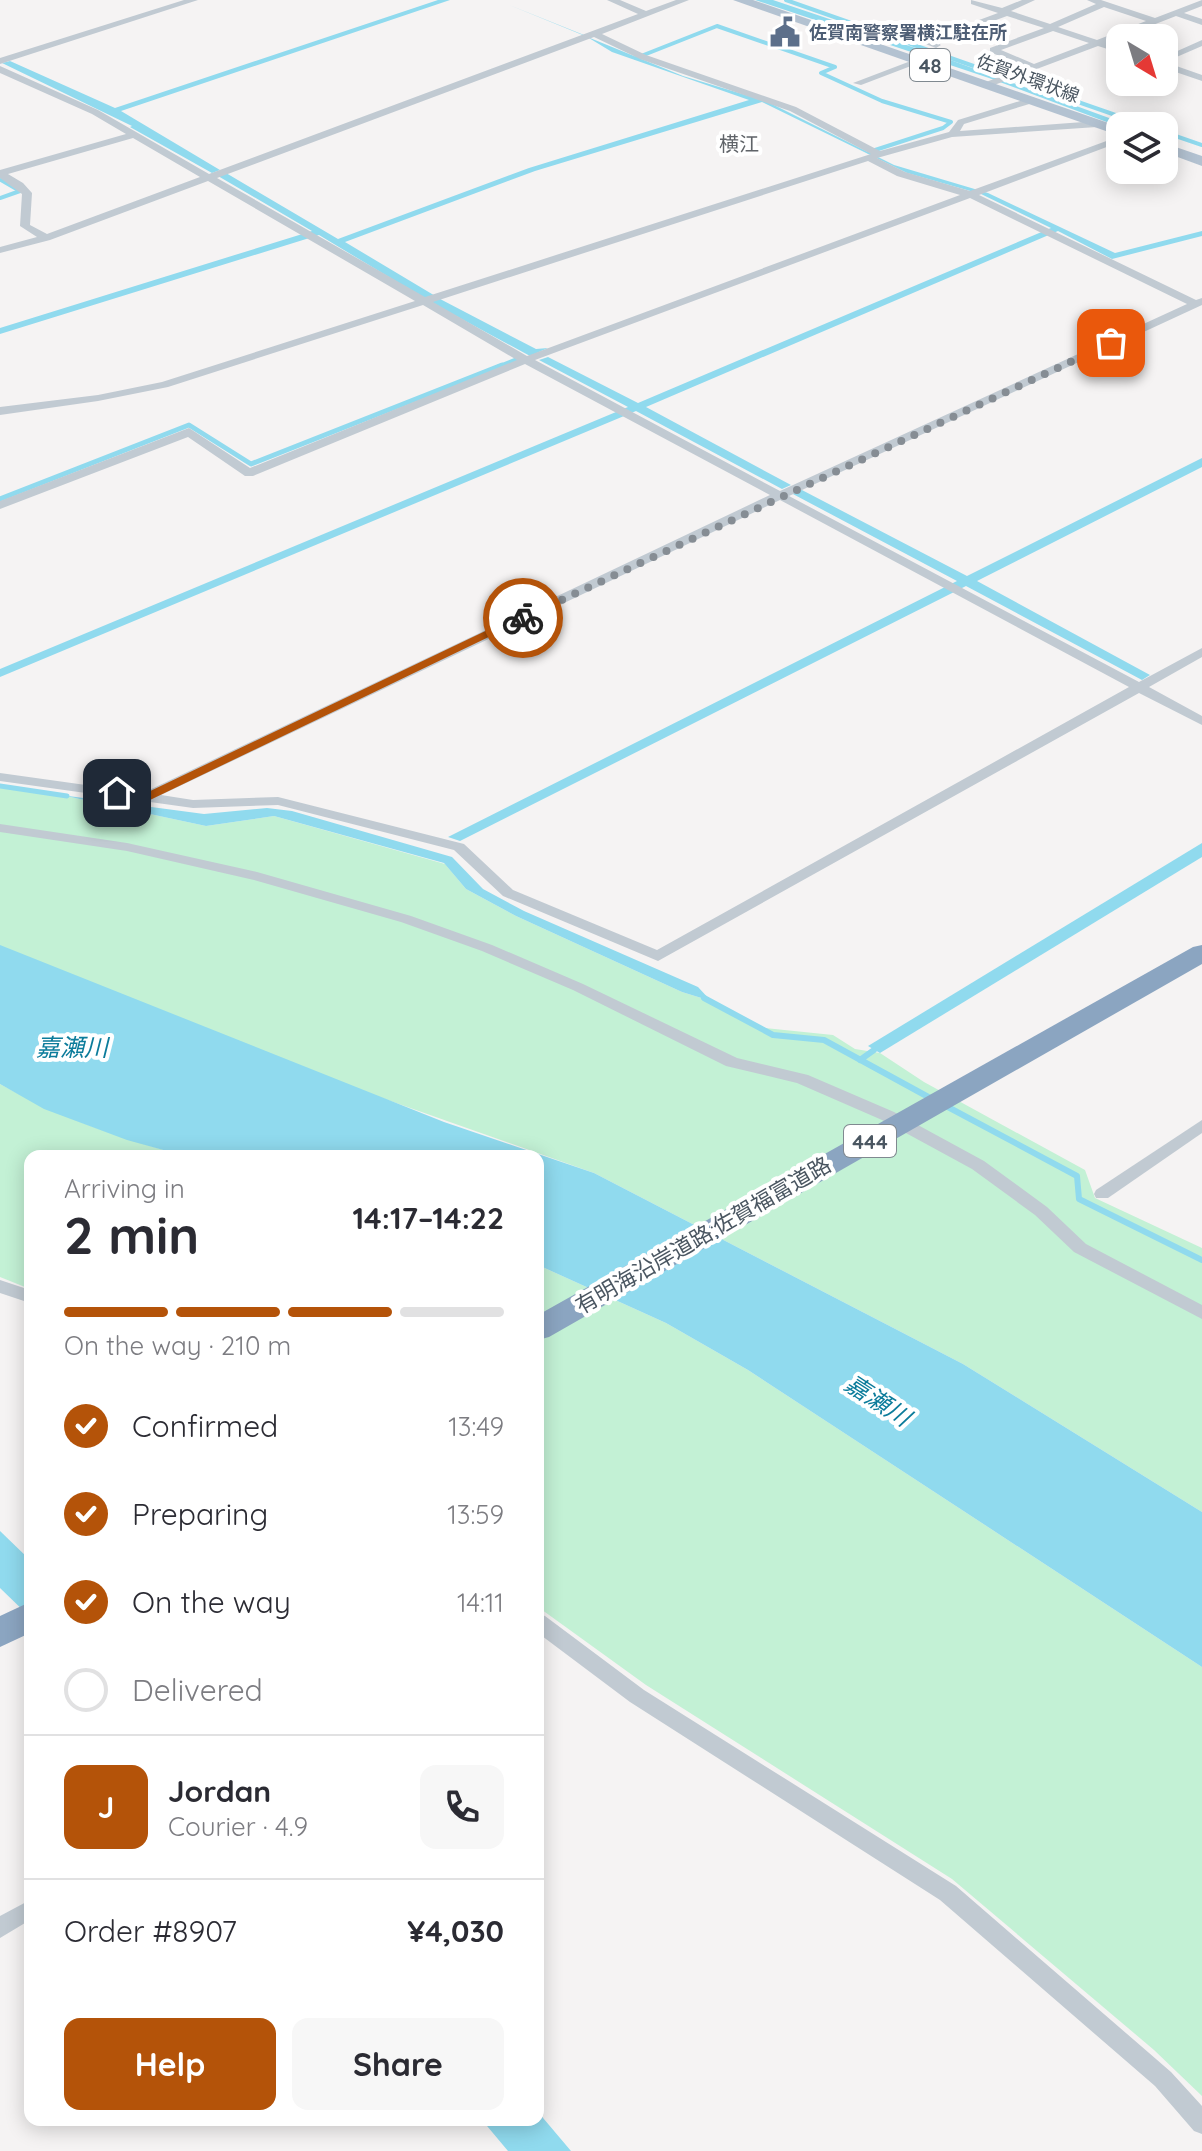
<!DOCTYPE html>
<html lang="en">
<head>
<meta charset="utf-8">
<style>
  body { margin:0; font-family:Quicksand,"Noto Sans JP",sans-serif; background:#f7f7f7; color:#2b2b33; height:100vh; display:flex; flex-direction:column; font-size:30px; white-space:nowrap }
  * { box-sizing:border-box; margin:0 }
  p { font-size:26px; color:#7c7c81 }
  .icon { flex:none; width:44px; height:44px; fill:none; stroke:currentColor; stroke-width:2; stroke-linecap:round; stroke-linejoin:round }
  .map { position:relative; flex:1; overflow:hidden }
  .sheet { position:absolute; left:24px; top:1150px; width:520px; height:976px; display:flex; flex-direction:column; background:#fff; border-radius:16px; box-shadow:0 4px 20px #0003 }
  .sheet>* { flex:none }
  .needle { width:52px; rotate:142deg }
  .controls { position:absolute; left:1106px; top:24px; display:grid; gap:16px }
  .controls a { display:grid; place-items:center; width:72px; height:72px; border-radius:16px; background:#fff; box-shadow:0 4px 20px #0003; font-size:40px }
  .pin { position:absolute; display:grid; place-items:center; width:68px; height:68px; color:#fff; margin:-34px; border-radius:16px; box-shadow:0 4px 12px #0006 }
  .courier { position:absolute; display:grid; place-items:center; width:80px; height:80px; margin:-40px; border:6px solid #b45309; border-radius:50%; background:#fff; color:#222; box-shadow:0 2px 10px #0007 }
  .overview em { font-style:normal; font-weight:700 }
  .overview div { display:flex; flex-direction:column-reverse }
  .overview { display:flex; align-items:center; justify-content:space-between; height:136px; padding:0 40px }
  h1 { font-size:52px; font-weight:700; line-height:60px }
  .bar { display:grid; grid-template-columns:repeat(4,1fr); gap:12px 8px; align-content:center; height:96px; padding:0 40px }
  .bar i { height:10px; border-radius:6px; background:#e1e1e2 }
  .bar .selected { background:#b45309 }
  .bar p { grid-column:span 4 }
  .line { display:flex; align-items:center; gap:20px; padding:0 40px; border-top:2px solid #e1e1e2 }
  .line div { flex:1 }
  .round { display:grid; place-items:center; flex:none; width:84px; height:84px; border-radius:16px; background:#f7f7f7 }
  ol { padding:0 40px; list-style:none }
  li { display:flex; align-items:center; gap:24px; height:88px }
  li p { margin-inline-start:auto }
  li .icon { padding:8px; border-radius:50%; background:#b45309; color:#fff; stroke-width:4 }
  li:last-child { color:#7c7c81 }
  li i { width:44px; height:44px; border:4px solid #e1e1e2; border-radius:50% }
  .cta { display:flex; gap:16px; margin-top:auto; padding:16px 40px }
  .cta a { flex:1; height:92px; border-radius:16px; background:#b45309; color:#fff; font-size:32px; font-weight:700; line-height:92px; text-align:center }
  .cta a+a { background:#f7f7f7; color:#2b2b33 }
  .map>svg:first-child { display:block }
  .green { fill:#c3f1d5 }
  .water { fill:#90daee }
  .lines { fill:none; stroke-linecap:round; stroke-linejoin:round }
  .stream-far2 { stroke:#90daee; stroke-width:4 }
  .stream-far1 { stroke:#90daee; stroke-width:5 }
  .stream { stroke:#90daee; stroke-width:6 }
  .minor { fill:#c1cad2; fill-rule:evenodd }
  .primary { fill:#b3c2d1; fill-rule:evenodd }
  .motorway { fill:#8ba5c1; fill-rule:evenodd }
  .route { fill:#b45309 }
  .done { stroke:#868d94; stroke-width:8; stroke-dasharray:0 14.4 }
  .labels { text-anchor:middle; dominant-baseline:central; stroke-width:8; stroke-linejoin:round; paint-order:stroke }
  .far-service-label { font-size:18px; font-weight:bold; fill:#4e5e75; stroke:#fff; text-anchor:start }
  .far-street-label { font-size:18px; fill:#4a5661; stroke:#fff }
  .shield { fill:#fff; stroke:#808990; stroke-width:2 }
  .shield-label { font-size:20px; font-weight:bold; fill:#4a5661 }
  .far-neighbourhood-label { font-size:20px; fill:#5f6368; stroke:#fff }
  .street-label { font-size:22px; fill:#4a5661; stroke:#fff }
  .water-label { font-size:24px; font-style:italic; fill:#0c7c9b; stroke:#fff }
</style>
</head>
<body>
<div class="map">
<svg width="1202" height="2151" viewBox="0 0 1202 2151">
  <rect width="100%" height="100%" fill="#f5f3f3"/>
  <g class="green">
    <path d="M0,786l61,9 145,31 68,-10 171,48 21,25 50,27 166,76 29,9 54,27 68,7 22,14 25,4 44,29 161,88 10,28 107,50v264l-239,-148 -369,-191 -594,-210z"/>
    <path d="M0,1084c59,33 120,54 185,72h-155v133l-30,-12z"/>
    <path d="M538,1265l128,58 82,47 454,297v429l-48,-46 -202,-171 -306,-194 -108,-78z"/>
  </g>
  <g class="water">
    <path d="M438,0h12l-329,111 99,59 -8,3 -82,-46 2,-1 -130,-63 8,-2 105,47z"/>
    <path d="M497,0l186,76 83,25 128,64 94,28 127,60 87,-22v5l-90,23 -54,-28 -412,176 145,78 -9,4 -146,-78 -636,266v-8l628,-262 -89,-47 9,-3 90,46 413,-175 -70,-34 -74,-21 -145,-71 -227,69 -190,71 97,58 94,49 12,-1 -18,8 -98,-53 -113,-68 -319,99v-6l312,-97 -94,-55 8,-3 112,66 191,-71 220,-68 -137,-48 -28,-17z"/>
    <path d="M755,0h18l172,58 186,68 -11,1 -131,-49z"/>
    <path d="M1202,458v9l-225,114 173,94 -8,5 -176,-94 -506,255 -12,-4 509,-256 -166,-88 9,-4 167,87z"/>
    <path d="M61,795l143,19 63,-6 25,3 160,46 31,32 41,22 174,76 13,14 -29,-9 -166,-76 -50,-27 -22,-26 -170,-47 -68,10z"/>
    <path d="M1202,843v14l-322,196 -12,-7z"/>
    <path d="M0,945l444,177 150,51 369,191 239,148v155l-454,-297 -82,-47 -128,-58v-109h-353l-58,-16 -83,-31 -44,-25z"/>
    <path d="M0,1531l30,29v57l-30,-29z"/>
    <path d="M538,2112l33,39h-63l-26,-31h56z"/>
  </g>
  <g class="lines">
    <g class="stream-far2">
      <path d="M786,0l216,76"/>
      <path d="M636,58l81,-32 118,41 -14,6 61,28 69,21 -8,6 -74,24"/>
      <path d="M1012,79l135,47"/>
      <path d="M1164,132l38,13"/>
      <path d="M0,198l20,-7 -19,-11"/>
      <path d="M497,367l25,-10"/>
    </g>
    <g class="stream-far1">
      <path d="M0,499l189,-74 62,39 251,-99"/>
      <path d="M0,786l67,10"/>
    </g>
    <g class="stream">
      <path d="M704,998l69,37 51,5 108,59"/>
      <path d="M860,1060l14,-10"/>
      <path d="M946,1106l131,70 2,23 123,61"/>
    </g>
    <g class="minor">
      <path d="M184,0h14l-198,64v-6z"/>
      <path d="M607,0h13l26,11 30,-11h13l-87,34 44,21 150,52 84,44 69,-19 9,-12 75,-23 5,3 -2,2 -72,22 -4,7 137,-10 5,3 -5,3 -145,10 -75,21 28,14 65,19 150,-55v6l-141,53 217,105 6,-2v7l-413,191 350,186 63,-34v9l-53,30 53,29v9l-63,-32 -481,268 -155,-65 -49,-46 -176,-45 -85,3 -193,-27v-8l143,20 627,-298 -245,-131 -272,112h-8l-57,-39 -188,72v-8l189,-73 61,40 267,-108 -94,-55 -255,82 -70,14 -98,14v-8l98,-12 64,-13 253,-81 -207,-120 -158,59 -50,13v-6l37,-10 -17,-11 2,-32 -22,-16v-8l126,-36 -34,-20 -92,-41v-7l98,44 111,64 429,-160zM594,37l46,22 150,52 81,43 -446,143 -208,-119zM133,138l67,39 -153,57 -17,-9 2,-32 -9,-10 -15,-9zM868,161l29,15 63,19 -433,161 -94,-54zM970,198l217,106 -407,187 -245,-131zM780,500l349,187 -472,263 -144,-60 -49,-46 -186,-47 -85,3 -32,-5z"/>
      <path d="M971,0l31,8 20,-8h13l-24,11 39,13 46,-20 -9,-4h14l54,18 47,-18v6l-18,7 18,6v6l-26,-9 -69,27 13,4v6l-22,-7 -109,41 -3,-1v-4l39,-15 -35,-15v-4l54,-20 -37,-12 -71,26 5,3 -5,3 -37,-14 5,-3 24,8 70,-26 -27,-9zM1104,7l42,14 -49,19 -39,-13zM1053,31l36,12 -55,21 -33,-14z"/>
      <path d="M1202,40v6l-37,16 37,13v6l-38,-13v-11z"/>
      <path d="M916,59l8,2 -63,24 -8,-2z"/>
      <path d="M0,824l127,19 130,29 154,44 81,29 91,39 154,74 71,17 86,37 90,49 63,46 39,37 116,61v14l-128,-67 -39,-37 -63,-46 -90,-49 -85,-37 -71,-17 -153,-76 -91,-39 -81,-29 -147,-42 -127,-29 -127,-19z"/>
      <path d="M1202,1120v13l-94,65h-12l-2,-4 2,-4z"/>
      <path d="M0,1280l30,10v13l-30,-10z"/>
      <path d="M538,1614l7,2 99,74 312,196 215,186 31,34v28l-8,-3 -39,-45 -215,-186 -310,-198 -92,-69z"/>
      <path d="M30,1900v20l-30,18v-22z"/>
    </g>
    <g class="primary">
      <path d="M733,0h20l367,127v9z"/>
      <path d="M1164,143l38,13v10l-38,-14z"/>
    </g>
    <g class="motorway">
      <path d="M1202,945v19l-653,373 -11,3v-25l655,-368z"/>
      <path d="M30,1602v31l-30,14v-31z"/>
    </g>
  </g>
  <path class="route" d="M519,615l9,3 -378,182 -33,-3 -6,-4 6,-3 27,4z"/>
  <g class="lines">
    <path class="done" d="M523,618l588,-275"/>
  </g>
  <defs>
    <g id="civic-bare" transform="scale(2.4)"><path d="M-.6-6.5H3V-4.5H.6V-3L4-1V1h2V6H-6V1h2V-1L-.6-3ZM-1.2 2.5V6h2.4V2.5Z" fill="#5c6f8a" stroke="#fff" stroke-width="2.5" paint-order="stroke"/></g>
  </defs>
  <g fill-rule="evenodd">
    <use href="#civic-bare" x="785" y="32"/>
  </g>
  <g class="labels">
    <g class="far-service-label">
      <text x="809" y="32">佐賀南警察署横江駐在所</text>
    </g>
    <g class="far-street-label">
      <text transform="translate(1028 78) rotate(20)">佐賀外環状線</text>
    </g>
    <g class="shield">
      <rect x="910" y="49" width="40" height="32" rx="6"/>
      <rect x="844" y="1125" width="52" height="32" rx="6"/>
    </g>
    <g class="shield-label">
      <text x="930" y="65">48</text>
      <text x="870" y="1141">444</text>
    </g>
    <g class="far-neighbourhood-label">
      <text x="739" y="143">横江</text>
    </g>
    <g class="street-label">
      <text transform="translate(703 1235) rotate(-30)">有明海沿岸道路;佐賀福富道路</text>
    </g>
    <g class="water-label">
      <text x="72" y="1047">嘉瀬川</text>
      <text transform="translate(878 1400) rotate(33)">嘉瀬川</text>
    </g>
  </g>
</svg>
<div class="controls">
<a><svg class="needle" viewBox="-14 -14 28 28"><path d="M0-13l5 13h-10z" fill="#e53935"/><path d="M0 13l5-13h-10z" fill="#7c7c81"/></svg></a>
<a><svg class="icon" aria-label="layers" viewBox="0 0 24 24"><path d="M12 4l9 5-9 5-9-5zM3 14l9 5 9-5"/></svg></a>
</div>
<div class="pin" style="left:1111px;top:343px;background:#ea580c"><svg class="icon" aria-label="bag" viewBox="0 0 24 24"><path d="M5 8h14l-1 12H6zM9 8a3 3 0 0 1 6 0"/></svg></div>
<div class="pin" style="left:117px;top:793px;background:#1f2937"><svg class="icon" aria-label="home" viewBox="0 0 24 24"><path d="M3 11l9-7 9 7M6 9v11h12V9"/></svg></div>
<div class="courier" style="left:523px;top:618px"><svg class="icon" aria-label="bike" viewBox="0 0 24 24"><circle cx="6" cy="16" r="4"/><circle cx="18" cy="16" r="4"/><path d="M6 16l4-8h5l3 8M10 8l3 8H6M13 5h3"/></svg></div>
<section class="sheet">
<div class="overview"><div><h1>2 min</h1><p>Arriving in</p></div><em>14:17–14:22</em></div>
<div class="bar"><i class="selected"></i><i class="selected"></i><i class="selected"></i><i></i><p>On the way · 210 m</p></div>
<ol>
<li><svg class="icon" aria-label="check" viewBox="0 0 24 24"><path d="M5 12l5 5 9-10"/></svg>Confirmed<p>13:49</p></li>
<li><svg class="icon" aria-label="check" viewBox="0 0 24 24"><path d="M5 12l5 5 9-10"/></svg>Preparing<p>13:59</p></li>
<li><svg class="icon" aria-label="check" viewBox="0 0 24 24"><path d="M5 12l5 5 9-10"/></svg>On the way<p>14:11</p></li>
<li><i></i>Delivered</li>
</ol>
<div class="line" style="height:144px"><b class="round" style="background:#b45309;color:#fff">J</b><div><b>Jordan</b><p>Courier · 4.9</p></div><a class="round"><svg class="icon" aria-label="phone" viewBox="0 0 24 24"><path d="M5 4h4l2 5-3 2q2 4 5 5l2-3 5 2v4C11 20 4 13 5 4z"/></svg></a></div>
<div class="line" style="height:104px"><div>Order #8907</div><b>¥4,030</b></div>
<div class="cta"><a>Help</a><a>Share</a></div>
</section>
</div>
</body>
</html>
